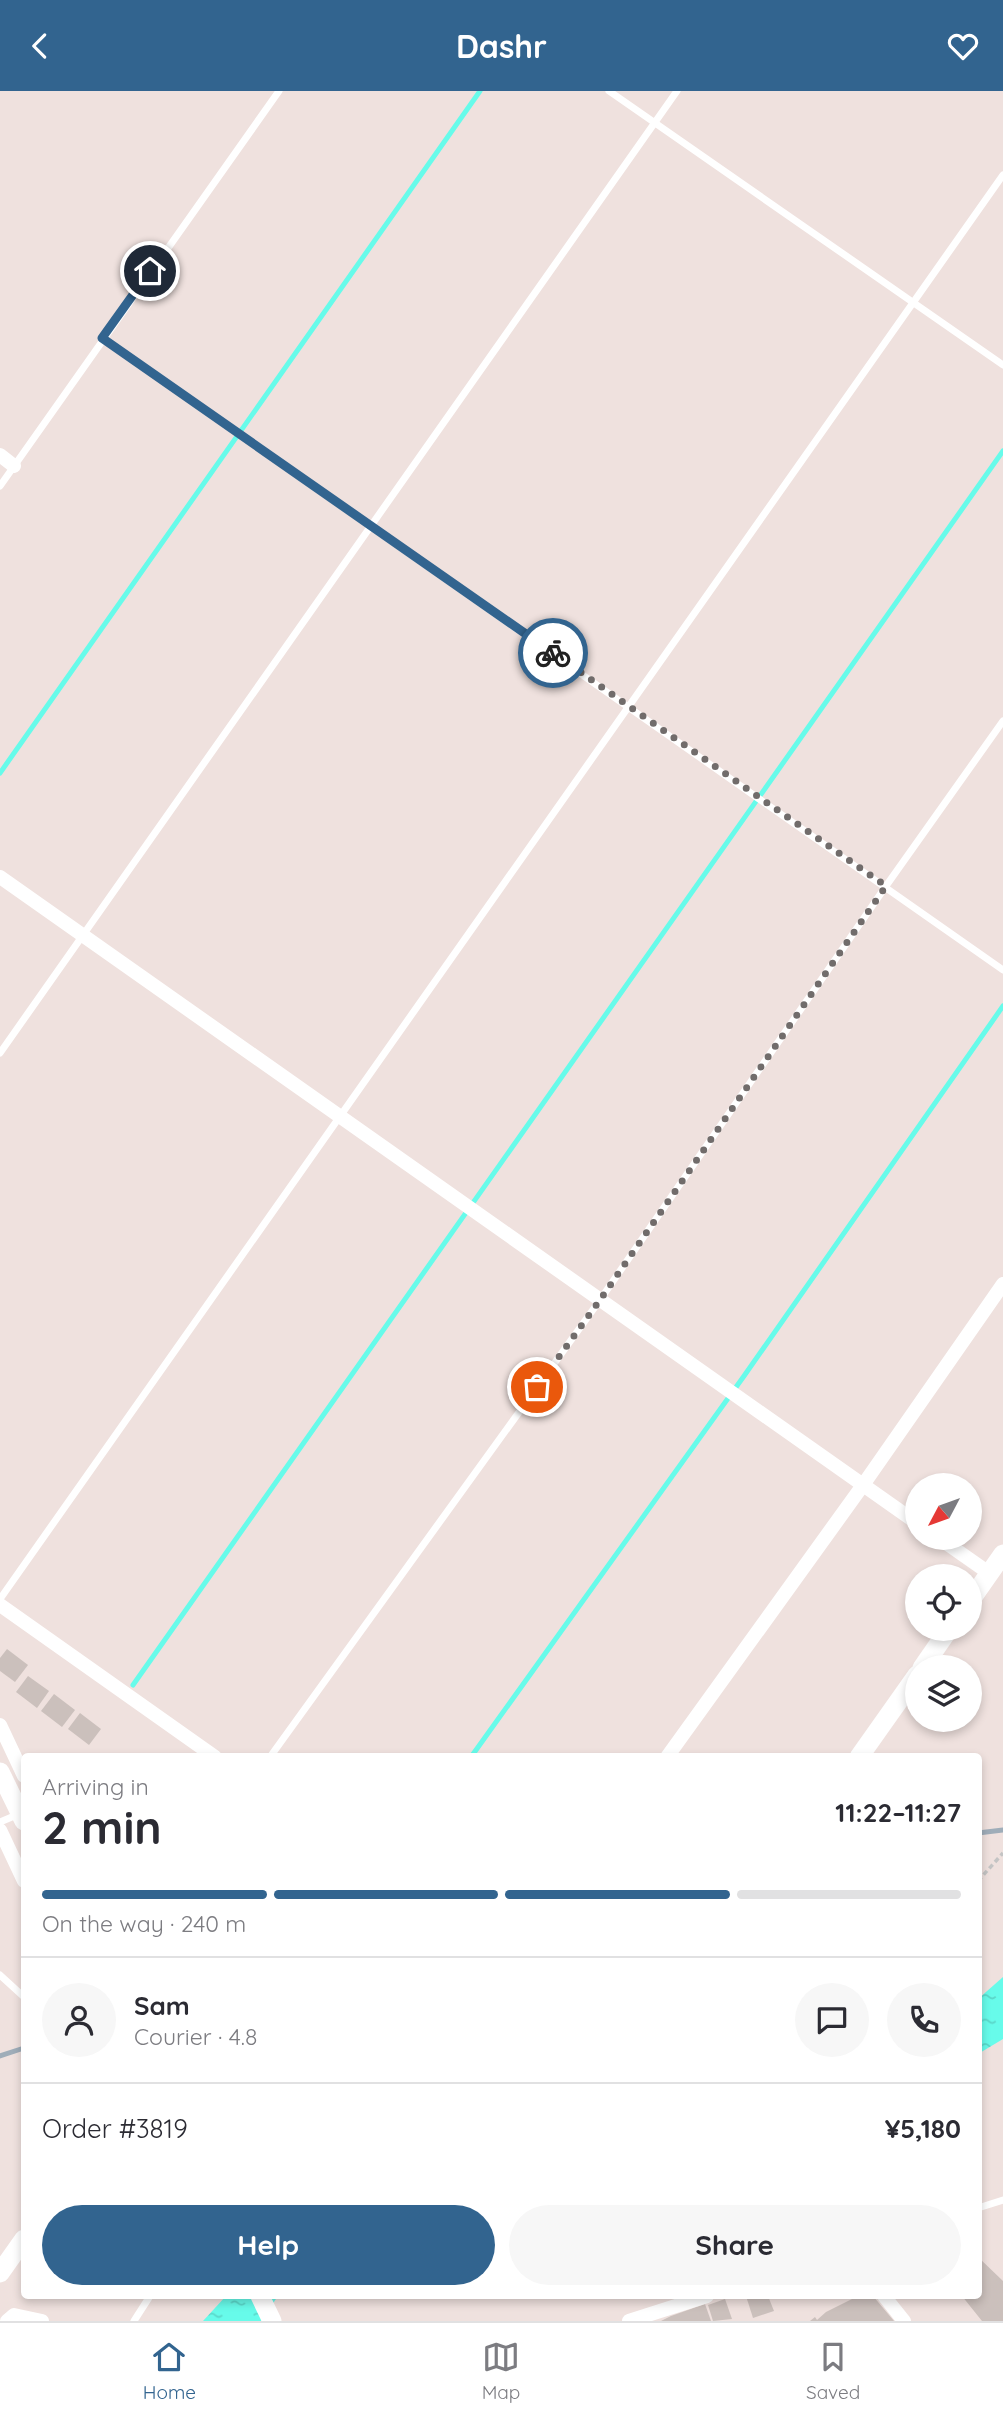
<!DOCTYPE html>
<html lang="en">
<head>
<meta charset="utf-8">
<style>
  body { margin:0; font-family:Quicksand,sans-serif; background:#f7f7f7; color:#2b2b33; height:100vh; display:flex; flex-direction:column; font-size:26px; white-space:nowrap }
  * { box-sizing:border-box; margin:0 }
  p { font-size:23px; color:#7c7c81 }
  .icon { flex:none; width:38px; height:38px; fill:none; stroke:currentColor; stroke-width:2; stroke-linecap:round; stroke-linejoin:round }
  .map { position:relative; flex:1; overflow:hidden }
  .drawer { position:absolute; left:21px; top:1662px; width:961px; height:546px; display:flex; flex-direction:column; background:#fff; border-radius:7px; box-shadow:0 4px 10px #0003 }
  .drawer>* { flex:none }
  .needle { width:46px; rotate:229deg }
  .buttons { position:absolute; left:905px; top:1382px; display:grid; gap:14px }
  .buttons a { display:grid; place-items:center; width:77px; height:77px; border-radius:50%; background:#fff; box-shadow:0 4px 10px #0003; font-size:35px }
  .pin { position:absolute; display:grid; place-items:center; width:60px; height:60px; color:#fff; margin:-30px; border:4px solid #fff; border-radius:50%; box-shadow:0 2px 7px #0007 }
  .courier { position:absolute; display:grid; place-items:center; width:70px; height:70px; margin:-35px; border:5px solid #32648f; border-radius:50%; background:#fff; color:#222; box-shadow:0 2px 9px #0007 }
  .head em { font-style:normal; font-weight:800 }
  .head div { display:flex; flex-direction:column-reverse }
  .head { display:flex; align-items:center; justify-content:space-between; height:119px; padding:0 21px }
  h1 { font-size:46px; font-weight:800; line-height:52px }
  .bar { display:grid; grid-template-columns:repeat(4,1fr); gap:10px 7px; align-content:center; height:84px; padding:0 21px }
  .bar i { height:9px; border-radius:5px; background:#e1e1e2 }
  .bar .on { background:#32648f }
  .bar p { grid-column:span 4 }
  .line { display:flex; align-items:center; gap:18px; padding:0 21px; border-top:2px solid #e1e1e2 }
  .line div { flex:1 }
  .round { display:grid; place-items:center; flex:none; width:74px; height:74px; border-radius:37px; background:#f7f7f7 }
  .action { display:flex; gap:14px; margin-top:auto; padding:14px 21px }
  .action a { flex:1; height:80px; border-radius:42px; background:#32648f; color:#fff; font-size:28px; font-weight:800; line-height:80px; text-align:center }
  .action a+a { background:#f7f7f7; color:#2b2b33 }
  header { display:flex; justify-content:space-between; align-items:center; height:91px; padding:0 21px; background:#32648f; color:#fff; font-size:32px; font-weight:800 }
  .tab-bar { display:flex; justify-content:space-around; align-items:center; height:98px; border-top:2px solid #e1e1e2; background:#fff; font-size:19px; color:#7c7c81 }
  .tab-bar a { display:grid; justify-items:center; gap:4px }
  .tab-bar .on { color:#32648f }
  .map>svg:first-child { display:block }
  .water { fill:url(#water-ripples) }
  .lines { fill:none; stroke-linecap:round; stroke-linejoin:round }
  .stream { stroke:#67fbea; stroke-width:5 }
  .building { fill:#cbc0bc }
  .path { stroke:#c4c4c4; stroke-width:3.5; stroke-dasharray:5 3.5; stroke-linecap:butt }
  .lane { stroke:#fff; stroke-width:7 }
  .street { stroke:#fff; stroke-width:14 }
  .secondary { stroke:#fff; stroke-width:19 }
  .rail { stroke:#9fadb9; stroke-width:5 }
  .done { stroke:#716c6b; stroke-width:7; stroke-dasharray:0 12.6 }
  .route { stroke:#32648f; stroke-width:9 }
</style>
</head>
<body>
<header><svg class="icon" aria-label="back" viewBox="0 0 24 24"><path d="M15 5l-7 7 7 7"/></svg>Dashr<svg class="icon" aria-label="heart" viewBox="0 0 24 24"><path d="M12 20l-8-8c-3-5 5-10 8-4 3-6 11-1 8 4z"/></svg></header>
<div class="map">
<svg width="1003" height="2230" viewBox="0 0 1003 2230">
  <defs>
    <pattern id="water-ripples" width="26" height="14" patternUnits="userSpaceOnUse" patternTransform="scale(1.75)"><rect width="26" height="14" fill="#67fbea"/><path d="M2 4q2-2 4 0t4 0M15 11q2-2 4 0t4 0" fill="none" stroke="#5ad7c9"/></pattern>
  </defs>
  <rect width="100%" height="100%" fill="#efe1de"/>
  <g class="water">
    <path d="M1003,1886v62l-25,15v-55z"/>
    <path d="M226,2205h52l-17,25h-58z"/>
  </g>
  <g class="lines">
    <g class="stream">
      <path d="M0,682l480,-682"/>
      <path d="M133,1594l870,-1234"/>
      <path d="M471,1666l273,-381 259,-370"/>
    </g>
  </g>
  <g class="building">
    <path d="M7,1558l21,16 -13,17 -15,-11v-13z"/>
    <path d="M28,1585l21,15 -12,17 -21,-16z"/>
    <path d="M54,1603l21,16 -13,17 -21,-16z"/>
    <path d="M80,1622l21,16 -12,16 -21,-16z"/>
    <path d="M978,2166l25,24v40h-21l-20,-25h16z"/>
    <path d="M746,2205h22l6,15 -21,7z"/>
    <path d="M858,2205h15l21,25h-84l5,-4 2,3 9,-8z"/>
    <path d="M725,2208l7,20 -19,2 -5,-16z"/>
    <path d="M705,2213l6,17h-50l10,-5z"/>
  </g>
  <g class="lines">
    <path class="path" d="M978,1790l25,-28"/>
    <g class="lane">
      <path d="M609,0l394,274"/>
      <path d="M102,247l901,632"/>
      <path d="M0,395l279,-395"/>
      <path d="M0,962l677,-962"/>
      <path d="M0,1508l1003,-1424"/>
      <path d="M270,1666l330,-457 286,-414 117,-165"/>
      <path d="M0,1731l19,-8"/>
      <path d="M0,1884l24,22"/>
      <path d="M978,2117l25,-8"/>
      <path d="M134,2230l16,-25"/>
    </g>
    <g class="street">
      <path d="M0,364l14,11"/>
      <path d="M0,786l917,646"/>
      <path d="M939,1447l50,35"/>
      <path d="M0,1514l215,152"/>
      <path d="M0,1634l24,51"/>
      <path d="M667,1666l196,-272 140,-201"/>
      <path d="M0,1739l24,51"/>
      <path d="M884,2205l20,25"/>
      <path d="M7,2230l7,-6 28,6"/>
      <path d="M629,2230l78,-25"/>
    </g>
    <g class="secondary">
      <path d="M970,1510l33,-47"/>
      <path d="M922,1577l27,-39"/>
      <path d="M859,1666l58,-82"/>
      <path d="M0,1681l24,49"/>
      <path d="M0,2182l24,-34"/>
      <path d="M260,2205l12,25"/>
    </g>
    <g class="rail">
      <path d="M978,1742l25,-3"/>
      <path d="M0,1965l24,-8"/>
    </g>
  </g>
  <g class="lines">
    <path class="done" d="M537,1296l63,-87 286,-414 -333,-233"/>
    <path class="route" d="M150,180l-48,67 451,315"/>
  </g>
</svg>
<div class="buttons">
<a><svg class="needle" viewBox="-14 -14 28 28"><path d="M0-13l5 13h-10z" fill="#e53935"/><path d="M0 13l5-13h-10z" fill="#7c7c81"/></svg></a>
<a><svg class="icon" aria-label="locate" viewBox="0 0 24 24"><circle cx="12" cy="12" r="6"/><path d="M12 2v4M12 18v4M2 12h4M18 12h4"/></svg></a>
<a><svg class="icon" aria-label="layers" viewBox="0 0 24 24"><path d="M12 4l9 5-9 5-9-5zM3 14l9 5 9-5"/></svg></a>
</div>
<div class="pin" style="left:537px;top:1296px;background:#ea580c"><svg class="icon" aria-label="bag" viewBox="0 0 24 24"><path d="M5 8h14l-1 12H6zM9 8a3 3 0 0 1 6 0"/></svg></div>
<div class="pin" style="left:150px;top:180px;background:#1f2937"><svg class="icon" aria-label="home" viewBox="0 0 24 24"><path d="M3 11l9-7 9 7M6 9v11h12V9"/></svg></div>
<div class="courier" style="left:553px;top:562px"><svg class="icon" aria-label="bike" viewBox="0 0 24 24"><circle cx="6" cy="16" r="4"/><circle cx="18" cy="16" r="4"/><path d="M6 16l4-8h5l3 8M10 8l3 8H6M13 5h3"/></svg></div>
<section class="drawer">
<div class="head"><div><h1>2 min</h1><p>Arriving in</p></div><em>11:22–11:27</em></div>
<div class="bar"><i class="on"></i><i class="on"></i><i class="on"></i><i></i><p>On the way · 240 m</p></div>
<div class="line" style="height:126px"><a class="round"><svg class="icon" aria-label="person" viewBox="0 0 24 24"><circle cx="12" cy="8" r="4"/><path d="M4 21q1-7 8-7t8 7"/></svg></a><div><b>Sam</b><p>Courier · 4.8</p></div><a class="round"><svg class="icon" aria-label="chat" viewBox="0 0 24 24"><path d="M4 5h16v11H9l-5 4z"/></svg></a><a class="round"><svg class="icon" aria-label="phone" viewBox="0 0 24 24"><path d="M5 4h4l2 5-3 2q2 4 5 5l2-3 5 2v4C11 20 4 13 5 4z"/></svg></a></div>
<div class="line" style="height:91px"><div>Order #3819</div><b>¥5,180</b></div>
<div class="action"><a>Help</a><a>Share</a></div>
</section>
</div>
<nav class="tab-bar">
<a class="on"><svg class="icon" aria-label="home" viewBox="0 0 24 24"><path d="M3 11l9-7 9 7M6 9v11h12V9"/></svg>Home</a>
<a><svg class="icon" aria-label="map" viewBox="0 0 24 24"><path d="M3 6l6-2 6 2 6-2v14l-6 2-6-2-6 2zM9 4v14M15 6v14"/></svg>Map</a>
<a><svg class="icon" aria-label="saved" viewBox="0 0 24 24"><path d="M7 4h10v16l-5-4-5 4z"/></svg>Saved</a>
</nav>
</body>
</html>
